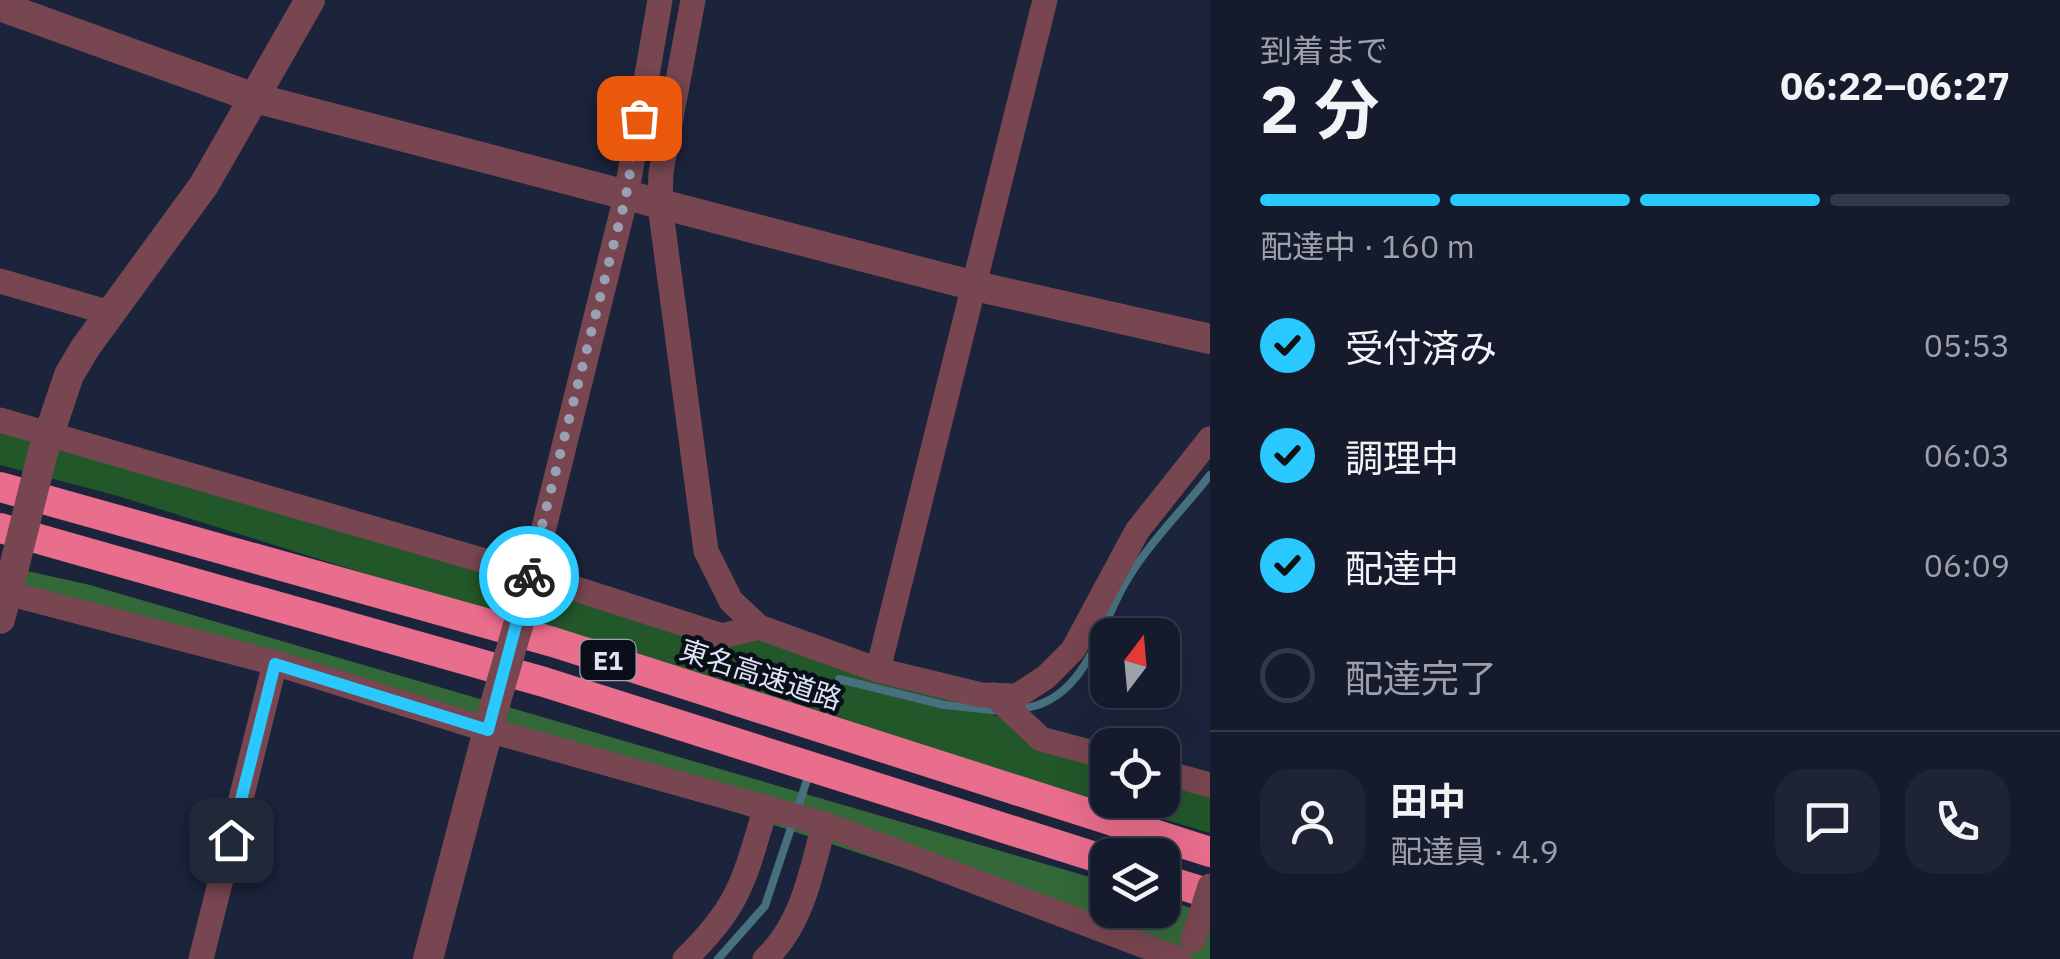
<!DOCTYPE html>
<html lang="ja">
<head>
<meta charset="utf-8">
<style>
  body { margin:0; font-family:"IBM Plex Sans","Noto Sans JP",sans-serif; background:#1e2435; color:#f1f3f6; height:100vh; display:flex; flex-direction:column; font-size:38px; white-space:nowrap }
  * { box-sizing:border-box; margin:0 }
  p { font-size:32px; color:#9da1aa }
  .icon { flex:none; width:55px; height:55px; fill:none; stroke:currentColor; stroke-width:2; stroke-linecap:round; stroke-linejoin:round }
  .map { position:relative; flex:1; overflow:hidden }
  .details { display:flex; flex-direction:column; background:#151b2d; width:850px }
  .details>* { flex:none }
  .needle { width:65px; rotate:16deg }
  .tools { position:absolute; left:1090px; top:618px; display:grid; gap:20px }
  .tools a { display:grid; place-items:center; width:90px; height:90px; border-radius:20px; background:#151b2d; box-shadow:0 10px 40px #0002,0 0 0 2px #343949; font-size:50px }
  .pin { position:absolute; display:grid; place-items:center; width:85px; height:85px; color:#fff; margin:-42px; border-radius:20px; box-shadow:0 5px 15px #0006 }
  .courier { position:absolute; display:grid; place-items:center; width:100px; height:100px; margin:-50px; border:8px solid #29c8ff; border-radius:50%; background:#fff; color:#222; box-shadow:0 2px 12px #0007 }
  .headline em { font-style:normal; font-weight:700 }
  .headline div { display:flex; flex-direction:column-reverse }
  .headline { display:flex; align-items:center; justify-content:space-between; height:170px; padding:0 50px }
  h1 { font-size:65px; font-weight:700; line-height:75px }
  .bar { display:grid; grid-template-columns:repeat(4,1fr); gap:15px 10px; align-content:center; height:120px; padding:0 50px }
  .bar i { height:12px; border-radius:8px; background:#343949 }
  .bar .active { background:#29c8ff }
  .bar p { grid-column:span 4 }
  .line { display:flex; align-items:center; gap:25px; padding:0 50px; border-top:2px solid #343949 }
  .line div { flex:1 }
  .round { display:grid; place-items:center; flex:none; width:105px; height:105px; border-radius:30px; background:#1e2435 }
  ol { padding:0 50px; list-style:none }
  li { display:flex; align-items:center; gap:30px; height:110px }
  li p { margin-inline-start:auto }
  li .icon { padding:10px; border-radius:50%; background:#29c8ff; color:#111; stroke-width:4 }
  li:last-child { color:#9da1aa }
  li i { width:55px; height:55px; border:5px solid #343949; border-radius:50% }
  main { display:flex; flex:1; min-height:0 }
  .map>svg:first-child { display:block }
  .green { fill:#225729 }
  .forest { fill:#336839 }
  .lines { fill:none; stroke-linecap:round; stroke-linejoin:round }
  .stream { stroke:#46707d; stroke-width:8 }
  .minor { stroke:#784651; stroke-width:25 }
  .tertiary { stroke:#784651; stroke-width:30 }
  .motorway { stroke:#e96d8d; stroke-width:30 }
  .minor-bridge { stroke:#784651; stroke-width:25 }
  .tertiary-bridge { stroke:#784651; stroke-width:30 }
  .done { stroke:#99a0b3; stroke-width:10; stroke-dasharray:0 18 }
  .route { stroke:#29c8ff; stroke-width:12 }
  .labels { text-anchor:middle; dominant-baseline:central; stroke-width:9; stroke-linejoin:round; paint-order:stroke }
  .shield { fill:#0a0e18; stroke:#9ea3b1; stroke-width:2.5 }
  .shield-label { font-size:25px; font-weight:bold; fill:#dde3f3 }
  .street-label { font-size:28px; fill:#dde3f3; stroke:#0a0e18 }
</style>
</head>
<body>
<main>
<div class="map">
<svg width="1210" height="959" viewBox="0 0 1210 959">
  <rect width="100%" height="100%" fill="#1c243c"/>
  <path class="green" d="M0,421l722,215 37,-9 136,47 212,88 1,38h54l1,-20 47,12v41l-331,-98 -761,-239 -118,-31z"/>
  <path class="forest" d="M0,565l90,20 1017,297 1,28h54l1,-11 47,15v45h-32l-690,-229 -488,-140z"/>
  <g class="lines">
    <g class="stream">
      <path d="M1020,709c65,-7 78,-78 104,-124 22,-39 58,-74 86,-110"/>
      <path d="M825,722l14,-43 105,26 57,6"/>
      <path d="M718,959l47,-53 44,-132"/>
    </g>
    <g class="minor">
      <path d="M693,0l-32,172 -1,33 46,346 25,50 28,26 119,43 103,25 36,1 29,-19 27,-27 64,-119 73,-92"/>
      <path d="M0,281l110,32"/>
      <path d="M0,420l530,154 192,62 37,-9"/>
      <path d="M529,588l97,-392 34,-196"/>
      <path d="M7,593l268,70 213,67 336,94 355,135"/>
      <path d="M878,670l167,-670"/>
      <path d="M994,695l47,44 67,18"/>
      <path d="M1162,772l48,13"/>
      <path d="M201,959l74,-296"/>
      <path d="M685,959c56,-54 59,-80 81,-152"/>
      <path d="M765,959c37,-33 47,-89 59,-135"/>
    </g>
    <g class="tertiary">
      <path d="M0,6l255,92 720,188 235,53"/>
      <path d="M43,452l26,-77 16,-27 119,-163 106,-185"/>
      <path d="M0,619l11,-40"/>
      <path d="M428,959l65,-248"/>
    </g>
    <g class="motorway">
      <path d="M0,487l553,155 657,210"/>
      <path d="M0,528l544,154 564,179"/>
      <path d="M1162,879l48,15"/>
    </g>
    <path class="minor-bridge" d="M1193,940l17,-54"/>
    <g class="tertiary-bridge">
      <path d="M11,579l32,-127"/>
      <path d="M493,711l36,-123"/>
    </g>
  </g>
  <g class="lines">
    <path class="done" d="M529,576l97,-380 13,-78"/>
    <path class="route" d="M231,840l44,-176 213,66 41,-154"/>
  </g>
  <g class="labels">
    <rect class="shield" x="580.5" y="640" width="55" height="40" rx="8"/>
    <g class="shield-label">
      <text x="608" y="660">E1</text>
    </g>
    <g class="street-label">
      <text transform="translate(761 674) rotate(18)">東名高速道路</text>
    </g>
  </g>
</svg>
<div class="tools">
<a><svg class="needle" viewBox="-14 -14 28 28"><path d="M0-13l5 13h-10z" fill="#e53935"/><path d="M0 13l5-13h-10z" fill="#9da1aa"/></svg></a>
<a><svg class="icon" aria-label="locate" viewBox="0 0 24 24"><circle cx="12" cy="12" r="6"/><path d="M12 2v4M12 18v4M2 12h4M18 12h4"/></svg></a>
<a><svg class="icon" aria-label="layers" viewBox="0 0 24 24"><path d="M12 4l9 5-9 5-9-5zM3 14l9 5 9-5"/></svg></a>
</div>
<div class="pin" style="left:639px;top:118px;background:#ea580c"><svg class="icon" aria-label="bag" viewBox="0 0 24 24"><path d="M5 8h14l-1 12H6zM9 8a3 3 0 0 1 6 0"/></svg></div>
<div class="pin" style="left:231px;top:840px;background:#1f2937"><svg class="icon" aria-label="home" viewBox="0 0 24 24"><path d="M3 11l9-7 9 7M6 9v11h12V9"/></svg></div>
<div class="courier" style="left:529px;top:576px"><svg class="icon" aria-label="bike" viewBox="0 0 24 24"><circle cx="6" cy="16" r="4"/><circle cx="18" cy="16" r="4"/><path d="M6 16l4-8h5l3 8M10 8l3 8H6M13 5h3"/></svg></div>
</div>
<section class="details">
<div class="headline"><div><h1>2 分</h1><p>到着まで</p></div><em>06:22–06:27</em></div>
<div class="bar"><i class="active"></i><i class="active"></i><i class="active"></i><i></i><p>配達中 · 160 m</p></div>
<ol>
<li><svg class="icon" aria-label="check" viewBox="0 0 24 24"><path d="M5 12l5 5 9-10"/></svg>受付済み<p>05:53</p></li>
<li><svg class="icon" aria-label="check" viewBox="0 0 24 24"><path d="M5 12l5 5 9-10"/></svg>調理中<p>06:03</p></li>
<li><svg class="icon" aria-label="check" viewBox="0 0 24 24"><path d="M5 12l5 5 9-10"/></svg>配達中<p>06:09</p></li>
<li><i></i>配達完了</li>
</ol>
<div class="line" style="height:180px"><a class="round"><svg class="icon" aria-label="person" viewBox="0 0 24 24"><circle cx="12" cy="8" r="4"/><path d="M4 21q1-7 8-7t8 7"/></svg></a><div><b>田中</b><p>配達員 · 4.9</p></div><a class="round"><svg class="icon" aria-label="chat" viewBox="0 0 24 24"><path d="M4 5h16v11H9l-5 4z"/></svg></a><a class="round"><svg class="icon" aria-label="phone" viewBox="0 0 24 24"><path d="M5 4h4l2 5-3 2q2 4 5 5l2-3 5 2v4C11 20 4 13 5 4z"/></svg></a></div>
</section>
</main>
</body>
</html>
